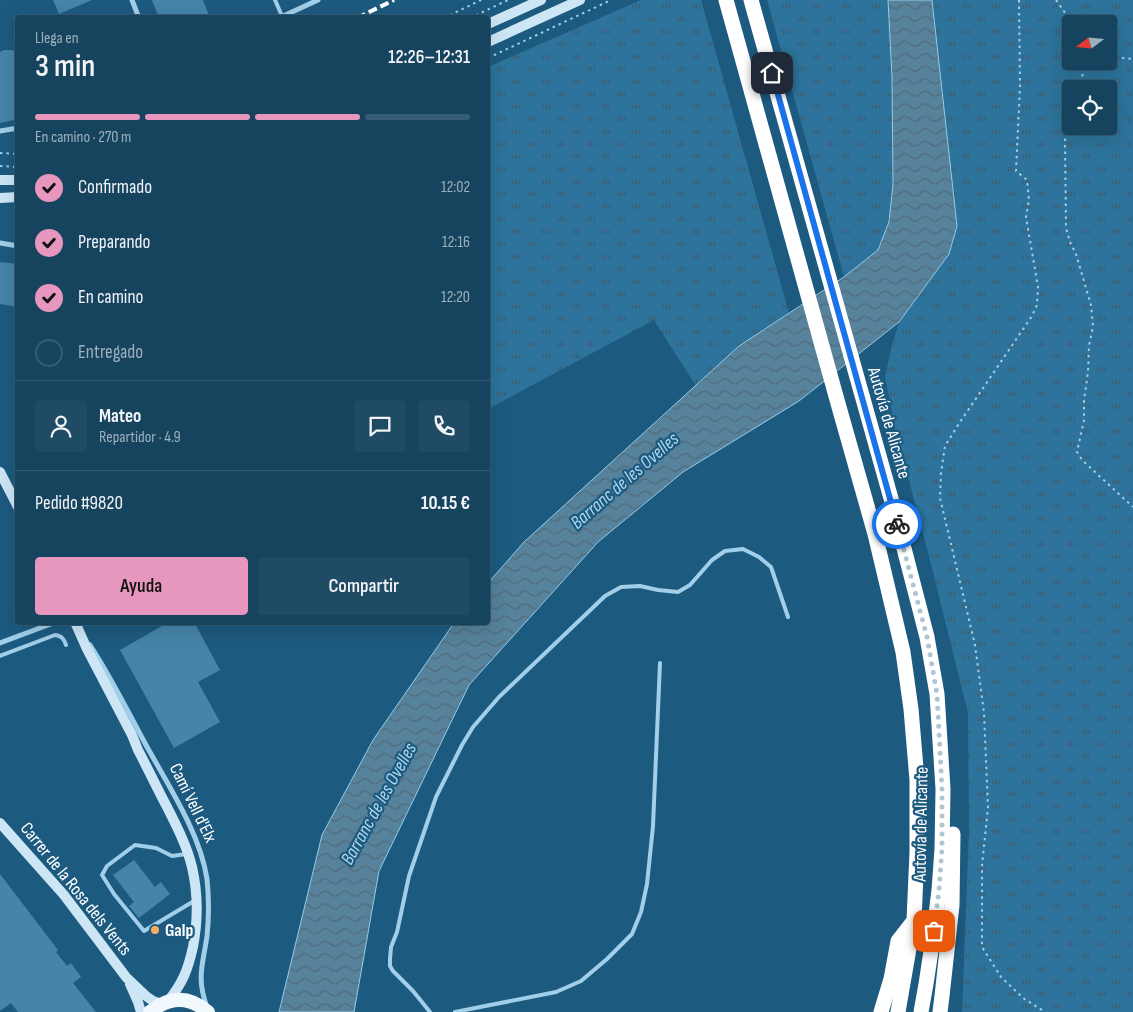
<!DOCTYPE html>
<html lang="es">
<head>
<meta charset="utf-8">
<style>
  body { margin:0; font-family:"Sofia Sans Condensed",sans-serif; background:#1f4b65; color:#f1f3f6; height:100vh; display:flex; flex-direction:column; font-size:19px; white-space:nowrap }
  * { box-sizing:border-box; margin:0 }
  p { font-size:16px; color:#9eb0bd }
  .icon { flex:none; width:28px; height:28px; fill:none; stroke:currentColor; stroke-width:2; stroke-linecap:round; stroke-linejoin:round }
  .map { position:relative; flex:1; overflow:hidden }
  .panel { position:absolute; left:15px; top:15px; width:475px; height:610px; display:flex; flex-direction:column; background:#16445f; border-radius:5px; box-shadow:0 5px 20px #0002,0 0 0 1px #355c74 }
  .panel>* { flex:none }
  .needle { width:32px; rotate:254deg }
  .buttons { position:absolute; left:1062px; top:15px; display:grid; gap:10px }
  .buttons a { display:grid; place-items:center; width:55px; height:55px; border-radius:5px; background:#16445f; box-shadow:0 5px 20px #0002,0 0 0 1px #355c74; font-size:25px }
  .pin { position:absolute; display:grid; place-items:center; width:42px; height:42px; color:#fff; margin:-21px; border-radius:10px; box-shadow:0 2px 8px #0006 }
  .courier { position:absolute; display:grid; place-items:center; width:50px; height:50px; margin:-25px; border:4px solid #1a73e8; border-radius:50%; background:#fff; color:#222; box-shadow:0 1px 6px #0007 }
  .summary em { font-style:normal; font-weight:600 }
  .summary div { display:flex; flex-direction:column-reverse }
  .summary { display:flex; align-items:center; justify-content:space-between; height:85px; padding:0 20px }
  h1 { font-size:32px; font-weight:600; line-height:38px }
  .bar { display:grid; grid-template-columns:repeat(4,1fr); gap:8px 5px; align-content:center; height:60px; padding:0 20px }
  .bar i { height:6px; border-radius:4px; background:#355c74 }
  .bar .active { background:#e797bd }
  .bar p { grid-column:span 4 }
  .line { display:flex; align-items:center; gap:12px; padding:0 20px; border-top:1px solid #355c74 }
  .line div { flex:1 }
  .round { display:grid; place-items:center; flex:none; width:52px; height:52px; border-radius:5px; background:#1f4b65 }
  ol { padding:0 20px; list-style:none }
  li { display:flex; align-items:center; gap:15px; height:55px }
  li p { margin-inline-start:auto }
  li .icon { padding:5px; border-radius:50%; background:#e797bd; color:#111; stroke-width:4 }
  li:last-child { color:#9eb0bd }
  li i { width:28px; height:28px; border:2px solid #355c74; border-radius:50% }
  .action { display:flex; gap:10px; margin-top:auto; padding:10px 20px }
  .action a { flex:1; height:58px; border-radius:5px; background:#e797bd; color:#111; font-size:20px; font-weight:600; line-height:58px; text-align:center }
  .action a+a { background:#1f4b65; color:#f1f3f6 }
  .map>svg:first-child { display:block }
  .grass { fill:url(#grass-tufts); fill-rule:evenodd }
  .water { fill:url(#water-waves); stroke:#94ccea }
  .building { fill:#4684a9 }
  .lines { fill:none; stroke-linecap:round; stroke-linejoin:round }
  .path { stroke:#a1cee8; stroke-width:2; stroke-dasharray:2.5 4; stroke-linecap:butt }
  .service { stroke:#a1cee8; stroke-width:4 }
  .minor { stroke:#a1cee8; stroke-width:5 }
  .secondary { stroke:#cce6f6; stroke-width:10 }
  .trunk { stroke:#f1f9fe; stroke-width:14 }
  .motorway { stroke:#fff; stroke-width:15 }
  .rail { stroke:#fff; stroke-width:4; stroke-dasharray:9 4; stroke-linecap:butt }
  .secondary-bridge { stroke:#cce6f6; stroke-width:10 }
  .done { stroke:#b0c5d2; stroke-width:5; stroke-dasharray:0 9 }
  .route { stroke:#1a73e8; stroke-width:6 }
  .poi-dot { fill:#f8af5f; stroke:#1d5a7f; stroke-width:2 }
  .labels { text-anchor:middle; dominant-baseline:central; stroke-width:4.5; stroke-linejoin:round; paint-order:stroke }
  .street-label { font-size:18px; fill:#fff; stroke:#1d5a7f }
  .poi-label { font-size:18px; font-weight:bold; fill:#fff; stroke:#1d5a7f; text-anchor:start }
  .water-label { font-size:19px; font-style:italic; fill:#acd8f0; stroke:#1d5a7f }
</style>
</head>
<body>
<div class="map">
<svg width="1133" height="1012" viewBox="0 0 1133 1012">
  <defs>
    <pattern id="grass-tufts" width="24" height="20" patternUnits="userSpaceOnUse" patternTransform="scale(1.25)"><rect width="24" height="20" fill="#2d739b"/><path d="M3 7l-1-3M5 7V3M7 7l1-3M15 17l-1-3M17 17v-4M19 17l1-3" fill="none" stroke="#405c6c"/></pattern>
    <pattern id="water-waves" width="16" height="10" patternUnits="userSpaceOnUse" patternTransform="scale(1.25)"><rect width="16" height="10" fill="#56829c"/><path d="M0 5q4-4 8 0t8 0" fill="none" stroke="#526a78"/></pattern>
  </defs>
  <rect width="100%" height="100%" fill="#1d5a7f"/>
  <g class="grass">
    <path d="M641,0h60l88,313 -50,33 -43,40 -42,-66 -166,89v-342z"/>
    <path d="M767,0h121l4,77 1,107 -4,38 -11,28 -34,27z"/>
    <path d="M932,0h201v1012h-171l7,-181 -1,-118 -39,-157 -33,-124 -11,-55 6,-28 8,-27 50,-68 8,-28zM1071,24h38v37h-38zM1071,89h38v37h-38z"/>
  </g>
  <path class="water" d="M888,0h44l25,226 -8,28 -50,68 -100,79 -116,71 -85,70 -129,143 -90,186 -25,141h-75l43,-177 51,-95 81,-117 34,-1v-39l36,-41 215,-196 105,-69 34,-27 11,-28 4,-38 -1,-107z"/>
  <g class="building">
    <path d="M53,0h39l-33,14z"/>
    <path d="M152,0h51l7,18h-51z"/>
    <path d="M4,50h9l5,7v62l-18,4v-71z"/>
    <path d="M0,262l18,2v43l-18,-3z"/>
    <path d="M169,622h25l26,48 -22,12 22,40 -46,26 -54,-98z"/>
    <path d="M134,860l21,27 6,-5 9,12 -31,24 -10,-12 5,-4 -21,-27z"/>
    <path d="M0,874l58,76 -2,2 11,14 4,-3 10,14 -8,6 23,29h-78l-7,-9 -11,8z"/>
  </g>
  <g class="lines">
    <g class="path">
      <path d="M1019,0l1,86 -4,85 11,9 2,20 -3,17 12,70 -1,18 -5,11 -72,106 -15,24 -4,27 -1,25 35,147 9,68 4,94 -6,59v81l19,30 22,21 22,14"/>
      <path d="M1056,0l17,24"/>
      <path d="M444,18l37,-18"/>
      <path d="M470,18l38,-18"/>
      <path d="M1109,57l24,2"/>
      <path d="M488,58l123,-58"/>
      <path d="M1079,89l7,-28"/>
      <path d="M1071,107l-4,9 -2,25 1,87 4,14 6,12 15,51 2,21 -4,20 -1,26 -4,28v20l-7,32 5,8 51,47"/>
      <path d="M0,153l18,1"/>
      <path d="M0,166l18,1"/>
    </g>
    <g class="service">
      <path d="M275,0l7,16"/>
      <path d="M77,626l12,-4"/>
      <path d="M0,656l55,-21c7,1 9,4 11,10"/>
      <path d="M186,854l-14,2 -16,-8 -21,-3 -28,21 -5,9 12,19 30,37 50,-30"/>
      <path d="M430,1012l-17,-21 -20,-20 -3,-5v-7l1,-12 6,-15 12,-56 27,-79 26,-52 11,-18 26,-30 106,-101 16,-9 19,-1 18,4 20,2 12,-7 22,-25 13,-9 18,-2 16,8 12,10 17,50"/>
      <path d="M455,1012l101,-20 25,-11 26,-22 25,-25 9,-22 6,-28 6,-58 7,-163"/>
    </g>
    <g class="minor">
      <path d="M132,0l7,18"/>
      <path d="M279,18l39,-18"/>
      <path d="M0,131l18,-3"/>
      <path d="M0,243l18,3"/>
      <path d="M0,643l56,-21"/>
      <path d="M90,645c21,32 38,67 56,100 22,40 54,88 61,134 2,19 2,38 0,57 -4,29 -11,41 0,71"/>
    </g>
    <g class="secondary">
      <path d="M488,24l53,-24"/>
      <path d="M488,42l92,-42"/>
      <path d="M0,198l18,-1"/>
      <path d="M0,472l18,35"/>
      <path d="M75,622l12,27 45,86 6,15c10,19 19,38 29,57 10,20 20,39 25,60 6,26 6,54 1,80 -5,22 -10,36 -25,54"/>
      <path d="M0,823l64,72 62,82 20,19 7,5 9,3"/>
      <path d="M130,984l8,18 3,10"/>
    </g>
    <path class="trunk" d="M150,1012c20,-16 39,-16 58,0"/>
    <g class="motorway">
      <path d="M726,0l113,407 36,127 28,118 8,57 6,71v72l-3,68 -16,92"/>
      <path d="M751,0l141,502 35,135 10,57 6,95 -1,60 -3,41 -5,41 -8,53 -5,28"/>
      <path d="M881,1012l10,-33 7,-38 14,-18"/>
      <path d="M940,1012l2,-16 10,-91 1,-71"/>
    </g>
    <path class="rail" d="M357,18l37,-18"/>
    <path class="secondary-bridge" d="M0,180h18"/>
  </g>
  <g class="lines">
    <path class="done" d="M897,524l30,113 10,57 5,95v60l-3,41 -5,41"/>
    <path class="route" d="M772,73l125,451"/>
  </g>
  <circle class="poi-dot" cx="155" cy="930" r="5"/>
  <g class="labels">
    <g class="street-label">
      <text transform="translate(889 423) rotate(74)">Autovía de Alicante</text>
      <text transform="translate(193 803) rotate(64)">Camí Vell d'Elx</text>
      <text transform="translate(921 824) rotate(-89)">Autovía de Alicante</text>
      <text transform="translate(76 889) rotate(51)">Carrer de la Rosa dels Vents</text>
    </g>
    <g class="poi-label">
      <text x="165" y="930">Galp</text>
    </g>
    <g class="water-label">
      <text transform="translate(625 481) rotate(-41)">Barranc de les Ovelles</text>
      <text transform="translate(379 804) rotate(-61)">Barranc de les Ovelles</text>
    </g>
  </g>
</svg>
<div class="buttons">
<a><svg class="needle" viewBox="-14 -14 28 28"><path d="M0-13l5 13h-10z" fill="#e53935"/><path d="M0 13l5-13h-10z" fill="#9eb0bd"/></svg></a>
<a><svg class="icon" aria-label="locate" viewBox="0 0 24 24"><circle cx="12" cy="12" r="6"/><path d="M12 2v4M12 18v4M2 12h4M18 12h4"/></svg></a>
</div>
<div class="pin" style="left:934px;top:931px;background:#ea580c"><svg class="icon" aria-label="bag" viewBox="0 0 24 24"><path d="M5 8h14l-1 12H6zM9 8a3 3 0 0 1 6 0"/></svg></div>
<div class="pin" style="left:772px;top:73px;background:#1f2937"><svg class="icon" aria-label="home" viewBox="0 0 24 24"><path d="M3 11l9-7 9 7M6 9v11h12V9"/></svg></div>
<div class="courier" style="left:897px;top:524px"><svg class="icon" aria-label="bike" viewBox="0 0 24 24"><circle cx="6" cy="16" r="4"/><circle cx="18" cy="16" r="4"/><path d="M6 16l4-8h5l3 8M10 8l3 8H6M13 5h3"/></svg></div>
<section class="panel">
<div class="summary"><div><h1>3 min</h1><p>Llega en</p></div><em>12:26–12:31</em></div>
<div class="bar"><i class="active"></i><i class="active"></i><i class="active"></i><i></i><p>En camino · 270 m</p></div>
<ol>
<li><svg class="icon" aria-label="check" viewBox="0 0 24 24"><path d="M5 12l5 5 9-10"/></svg>Confirmado<p>12:02</p></li>
<li><svg class="icon" aria-label="check" viewBox="0 0 24 24"><path d="M5 12l5 5 9-10"/></svg>Preparando<p>12:16</p></li>
<li><svg class="icon" aria-label="check" viewBox="0 0 24 24"><path d="M5 12l5 5 9-10"/></svg>En camino<p>12:20</p></li>
<li><i></i>Entregado</li>
</ol>
<div class="line" style="height:90px"><a class="round"><svg class="icon" aria-label="person" viewBox="0 0 24 24"><circle cx="12" cy="8" r="4"/><path d="M4 21q1-7 8-7t8 7"/></svg></a><div><b>Mateo</b><p>Repartidor · 4.9</p></div><a class="round"><svg class="icon" aria-label="chat" viewBox="0 0 24 24"><path d="M4 5h16v11H9l-5 4z"/></svg></a><a class="round"><svg class="icon" aria-label="phone" viewBox="0 0 24 24"><path d="M5 4h4l2 5-3 2q2 4 5 5l2-3 5 2v4C11 20 4 13 5 4z"/></svg></a></div>
<div class="line" style="height:65px"><div>Pedido #9820</div><b>10.15 €</b></div>
<div class="action"><a>Ayuda</a><a>Compartir</a></div>
</section>
</div>
</body>
</html>
